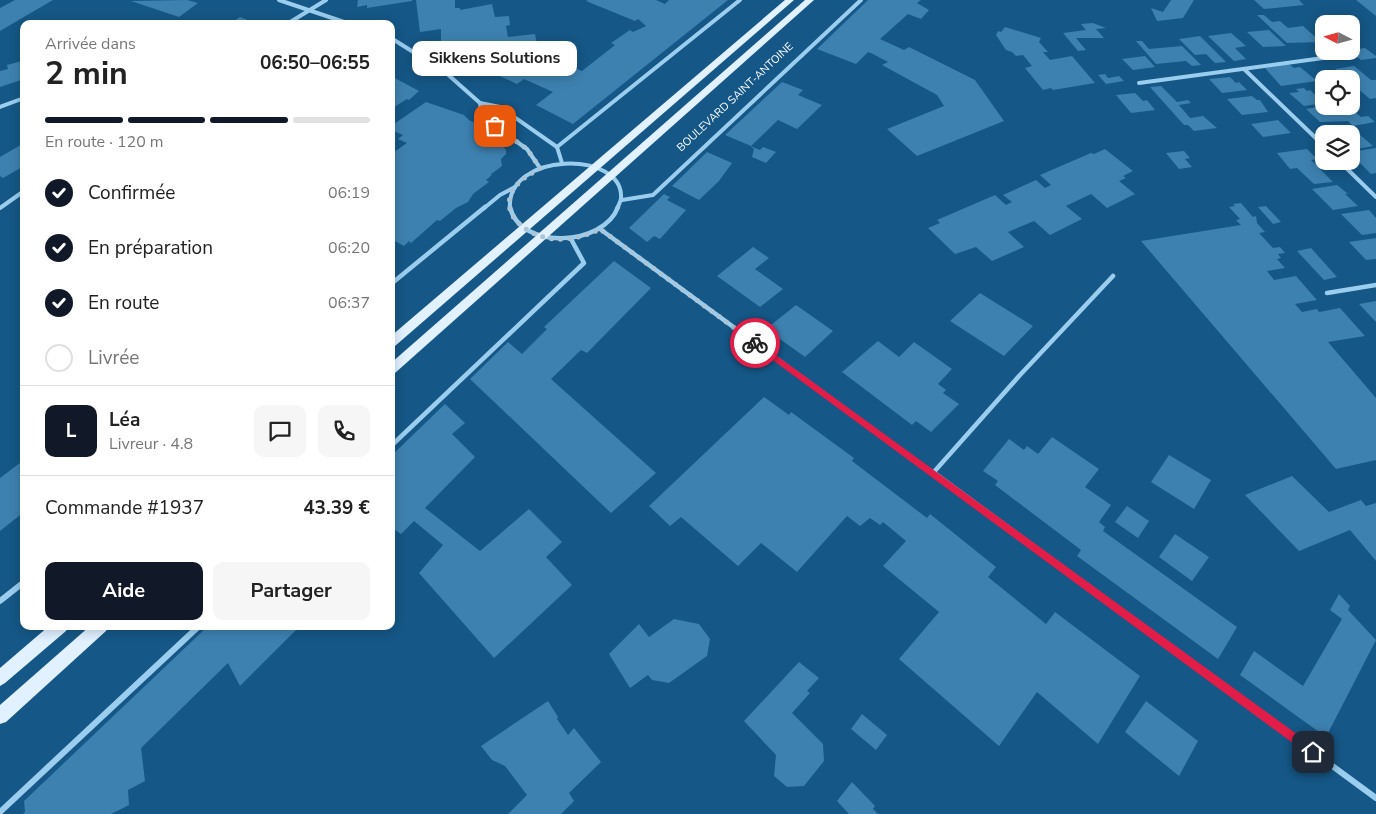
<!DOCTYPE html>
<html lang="fr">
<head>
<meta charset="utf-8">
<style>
  body { margin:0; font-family:"Nunito Sans",sans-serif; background:#f6f6f6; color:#222; height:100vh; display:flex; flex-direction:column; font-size:19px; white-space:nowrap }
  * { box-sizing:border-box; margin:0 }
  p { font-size:16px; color:#767676 }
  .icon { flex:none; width:28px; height:28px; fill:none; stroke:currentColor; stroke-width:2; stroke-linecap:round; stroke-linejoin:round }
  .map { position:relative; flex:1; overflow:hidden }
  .sheet { position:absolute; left:20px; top:20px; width:375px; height:610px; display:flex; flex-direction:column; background:#fff; border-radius:10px; box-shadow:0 2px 12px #0003 }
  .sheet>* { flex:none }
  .needle { width:32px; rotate:276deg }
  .fabs { position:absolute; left:1315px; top:15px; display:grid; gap:10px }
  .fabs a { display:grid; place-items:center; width:45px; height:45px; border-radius:10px; background:#fff; box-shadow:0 2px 12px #0003; font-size:25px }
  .pin { position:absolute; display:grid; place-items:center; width:42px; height:42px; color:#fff; margin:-21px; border-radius:10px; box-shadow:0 2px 8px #0006 }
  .courier { position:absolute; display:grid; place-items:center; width:50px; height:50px; margin:-25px; border:4px solid #e11d48; border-radius:50%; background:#fff; color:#222; box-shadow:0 1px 6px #0007 }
  .bubble { position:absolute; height:35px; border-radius:10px; background:#fff; box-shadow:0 2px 12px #0003; font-size:16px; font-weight:700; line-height:35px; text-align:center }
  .headline em { font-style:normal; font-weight:700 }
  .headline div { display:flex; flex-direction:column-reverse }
  .headline { display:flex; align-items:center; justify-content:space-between; height:85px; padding:0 25px }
  h1 { font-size:32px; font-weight:700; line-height:38px }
  .bar { display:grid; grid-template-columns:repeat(4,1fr); gap:8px 5px; align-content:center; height:60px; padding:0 25px }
  .bar i { height:6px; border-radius:4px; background:#e0e0e0 }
  .bar .on { background:#111827 }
  .bar p { grid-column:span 4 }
  .line { display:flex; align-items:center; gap:12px; padding:0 25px; border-top:1px solid #e0e0e0 }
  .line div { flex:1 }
  .round { display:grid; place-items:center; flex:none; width:52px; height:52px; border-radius:10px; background:#f6f6f6 }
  ol { padding:0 25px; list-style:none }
  li { display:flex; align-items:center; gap:15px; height:55px }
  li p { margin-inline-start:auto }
  li .icon { padding:5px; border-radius:50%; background:#111827; color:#fff; stroke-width:4 }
  li:last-child { color:#767676 }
  li i { width:28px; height:28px; border:2px solid #e0e0e0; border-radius:50% }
  .primary-button { display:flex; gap:10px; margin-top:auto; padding:10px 25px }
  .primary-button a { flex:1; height:58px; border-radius:10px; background:#111827; color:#fff; font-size:20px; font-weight:700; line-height:58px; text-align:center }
  .primary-button a+a { background:#f6f6f6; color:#222 }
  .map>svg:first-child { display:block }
  .building { fill:#3d81b0 }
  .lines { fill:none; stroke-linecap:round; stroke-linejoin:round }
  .street-far2 { stroke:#9acdee; stroke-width:4 }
  .street-far1 { stroke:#9acdee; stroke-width:4.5 }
  .street { stroke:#9acdee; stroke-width:6 }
  .primary { fill:#e1f1ff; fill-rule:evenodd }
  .route { fill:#e11d48 }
  .done { stroke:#adc4d5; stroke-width:5; stroke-dasharray:0 9 }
  .labels { text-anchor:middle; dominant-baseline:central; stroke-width:4; stroke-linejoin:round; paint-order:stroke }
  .far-street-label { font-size:11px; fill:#fff; stroke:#155786 }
</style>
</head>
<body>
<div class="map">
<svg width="1376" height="814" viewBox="0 0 1376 814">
  <rect width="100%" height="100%" fill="#155786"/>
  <g class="building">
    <path d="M15,0h38l-53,31v-23z"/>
    <path d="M187,0l11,3 -19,14 -48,-16z"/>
    <path d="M358,0h54v1l-45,7v-3l-10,2z"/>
    <path d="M416,0h39v8h5v2l32,-6 3,13 14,-1 1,9 -4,1 2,11 27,-3 2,10 -5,1 2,7 48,19 33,-26 -4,-2 19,-13 3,2 13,-6 -8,-7 -3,2 -49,-20 2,-1h68l9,4 4,-4h59l-155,124 -37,-19 17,-13 -29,-13 -7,5 -50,-23 -3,-20 -23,3v-15l-21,3z"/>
    <path d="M868,0h53l-4,3 12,7 -8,9 -13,-5 -28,25 24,11 5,-3 66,33 29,41 -87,35 -30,-27 57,-23 -7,-11 -55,-30 6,-3 -15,-8 -5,-2 -12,12 -39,-15z"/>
    <path d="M1171,0h23l-11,18 -26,3 -6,-13 12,4z"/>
    <path d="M1254,0h45l5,5 -40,4z"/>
    <path d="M1356,0h20v16z"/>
    <path d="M1257,15h7l8,7 8,-1 8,7 15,-2 18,16 -34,1z"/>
    <path d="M240,17l17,7h-28z"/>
    <path d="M1093,23l13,5 -10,1 8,9h-28l10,12 -8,1 -15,-18 23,-3 -5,-6z"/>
    <path d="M1005,27l36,11 -2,4 9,10h-5l7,8 22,-4 23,27 -42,7 -2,-2 -8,2 -18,-22 7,-2 -9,-11 -7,1 -4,-4 -6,-2 -10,-15 2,-4 3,1z"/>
    <path d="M1269,30l17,16 -23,1 -16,-15z"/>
    <path d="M1231,33l15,13 -11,2 11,11 -12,2 -26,-25z"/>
    <path d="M1200,36l26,26 -11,1 -9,-9 -11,1 -16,-16z"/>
    <path d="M1136,41h6l7,8 33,-3 19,19 -9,1 -6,-5 -30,3z"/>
    <path d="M1365,48l11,8v2l-15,2 -10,-8v-2z"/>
    <path d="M1145,56l10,11 -22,3 -11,-11z"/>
    <path d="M22,61l2,4v14l-24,8v-16l8,-2 -1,-4z"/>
    <path d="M1289,64l5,4 6,-1 17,14 -36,5 -16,-18z"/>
    <path d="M1354,66l17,14h5v18l-6,1 -19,-16v-4h-4l-12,-10z"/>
    <path d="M1105,74l3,4 11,-2 5,5 -18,3 -8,-9z"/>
    <path d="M391,76l28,15 -10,9 -2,-1 -16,10z"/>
    <path d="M1230,77l6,6 3,-1 8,8 -25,3 -13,-14z"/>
    <path d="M782,82l21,8 -5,5 24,10 -25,24 -19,-9 -27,26 -26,-11z"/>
    <path d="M1161,86l16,16 11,-2 3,3 -12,2 11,13 13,-2 14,12 -23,3 -6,-6h-4l-34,-38z"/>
    <path d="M1304,88l3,3 3,-1 14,13 -20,3 -15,-13 10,-1 -3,-3z"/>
    <path d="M1135,93l8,8 4,-1 8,10 -24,3 -15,-18z"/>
    <path d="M1252,96l5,4h3l8,12 -26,3 -15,-16z"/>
    <path d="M426,102l38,13 5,5 15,7 -2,2 20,12v4l4,5v4l-5,5 1,7 -12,9h2l-6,5 3,2 -16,12 -5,8 -12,6 -16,13 -3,-1 -26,23 -2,-2 -5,5 -9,-5 -4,2 3,2 -3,3v-94l16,-11 -9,-4 5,-4 -12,-5v-4z"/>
    <path d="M1324,106h25l12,11 7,-1 7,6 -22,4 -5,-5 -28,1 -14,-13z"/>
    <path d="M1278,120l13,13 -28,4 -12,-13z"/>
    <path d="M1352,128l21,18 -22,4v-16h-19l-3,-3z"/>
    <path d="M24,143v23l-21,12 -3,-2v-19z"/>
    <path d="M750,146l10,4 3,-3 13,5 -10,11 -14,-6 2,-8z"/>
    <path d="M1376,148v25l-5,1 -20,-20v-2z"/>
    <path d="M1105,149l28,22 -10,5 3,2 -7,3 16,13 -28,14 -16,-14 -25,12 16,13 -32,16 -16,-14 -26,11 16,15 -32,14 -16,-14 -21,7 -27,-26 12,-5 -3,-3 58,-25 11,10 6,-3 -9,-7 33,-15 9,8 6,-3 -11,-10 51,-22 3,1z"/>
    <path d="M1307,149l10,10 -6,1 22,22 -19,2 -17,-16 -7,1 -13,-16z"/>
    <path d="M1184,151l6,7 -5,1 7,8 -13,2 -13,-16z"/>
    <path d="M707,152l25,11 -13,18 -20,19 -27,-14z"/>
    <path d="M1337,185l11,9h-3l13,12 -25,4 -21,-21z"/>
    <path d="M664,194l6,3 -3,3 19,10 -26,29 -6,-3 -7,6 -18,-14z"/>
    <path d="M1241,203l12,14 3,-1 1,7 8,9 -6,1 14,15 7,-1 5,6 -7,1 3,4 -4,1 8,9 -18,3 7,9 22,-4 20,23 1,1 -22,4 7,8 15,-3 2,3 21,-4 25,28 -37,6 48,56v62l-40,9 -195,-228 100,-16 -5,-5 4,-1 -11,-12 6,-1 -2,-2z"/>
    <path d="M1266,206l15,16 -8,2 -15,-17z"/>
    <path d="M1369,210l7,8v15l-14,2 -21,-21z"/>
    <path d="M1376,238v21l-10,1 -17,-18z"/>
    <path d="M753,247l16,11 -14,11 28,20 -23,18 -43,-31z"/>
    <path d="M1311,248l26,29 -13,3 -27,-29z"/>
    <path d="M614,261l37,27 -64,65 -6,-3 -30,29 105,94 -45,40 -141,-134 38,-37 14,12 25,-25 -3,-2z"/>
    <path d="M980,293l53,33 -29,30 -54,-35z"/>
    <path d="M1376,301v21l-17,-18z"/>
    <path d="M796,305l37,26 -28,26 -39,-28z"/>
    <path d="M878,341l21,16 15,-15 38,27 -14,15 8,6 -3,3 16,11 -28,28 -15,-11 -4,4 -70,-53z"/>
    <path d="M764,397l25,18 2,-3 63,46 -2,3 75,57 3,-4 66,53 -8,10 58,47 9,-12 85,64 -42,68 -61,-52 -38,54 -100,-87 40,-47 -56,-46 23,-25 -23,-19 -3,3 -10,-7 -10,8 -13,-10 -50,56 -36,-29 -23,23 -57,-49 -11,9 -21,-20z"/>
    <path d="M445,404l20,19 -13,11 23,23 -50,51 55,43 49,-42 33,33 -16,15 26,28 -78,73 -75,-85 24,-28 -29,-24 -13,13 -10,-7v-71z"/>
    <path d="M1052,437l47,32 -14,18 26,18 -12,17 6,5 -2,4 134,96 -19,32 -141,-103 4,-6 -86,-65 3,-4 -15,-10 26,-32 15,11 3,-4 11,8z"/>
    <path d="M1169,455l42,25 -17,29 -43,-27z"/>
    <path d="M24,460v52l-24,19v-53z"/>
    <path d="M1292,476l37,36 32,-12 5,6 10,-3v58l-26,-31 -51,21 -54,-56z"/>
    <path d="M1127,506l22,15 -11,17 -23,-16z"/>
    <path d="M1175,534l34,23 -17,24 -33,-24z"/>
    <path d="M1339,594l11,12 -2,4 28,30 -50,97 -86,-62 14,-24 49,35 39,-67 -12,-9z"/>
    <path d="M674,619l25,5 11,15 -3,17 -38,27 -17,-3 -4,-5 -18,13 -21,-34 30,-30 10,13z"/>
    <path d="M208,626h92l-60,60 -12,-23 -87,85 4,33 -17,9 1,15 -18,9h-88l2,-2 -1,-11z"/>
    <path d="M799,662l20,16 -12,13 3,2 -18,20 31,31 1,17 -20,25 -17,1 -13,-11 2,-21 -32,-34z"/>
    <path d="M548,701l10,16 -1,2 11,16 6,-7 27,34 -32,31 5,8 -13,13h-53l19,-19 -22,-29 -13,-6 -11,-14z"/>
    <path d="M1146,701l52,40 -19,35 -54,-44z"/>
    <path d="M862,714l25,21 -11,15 -25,-21z"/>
    <path d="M852,782l23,24 -2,3 5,5h-29l-12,-13z"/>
  </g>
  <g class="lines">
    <g class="street-far2">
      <path d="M279,0l71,24"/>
      <path d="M287,24l39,-24"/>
      <path d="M391,38l54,34 35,31 20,4 57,40"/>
      <path d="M1244,69l80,77"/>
      <path d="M1139,83l206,-28"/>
      <path d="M480,103l2,14 45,32 13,19"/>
      <path d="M0,107l24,-9"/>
      <path d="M557,147l183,-147"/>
      <path d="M557,147l5,16"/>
      <path d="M1339,161l37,36"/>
      <path d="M622,200l31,-5 208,-195"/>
      <path d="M0,208l24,-17"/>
      <path d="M483,209l17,-14 15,-8"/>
      <path d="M510,209c-5,-58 114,-59 111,-11 0,3 -3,8 -4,11"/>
    </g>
    <g class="street-far1">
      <path d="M510,207c10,44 94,39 108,0"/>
      <path d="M600,229l335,246"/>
      <path d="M391,284l94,-77"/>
      <path d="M1327,293l49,-8"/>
      <path d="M391,446l193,-183 -13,-24"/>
      <path d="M933,473l87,-98 93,-99"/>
    </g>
    <g class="street">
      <path d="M933,473l443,325"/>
      <path d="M0,601l24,-19"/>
      <path d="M0,812l199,-186"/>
    </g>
    <g class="primary">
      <path d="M785,0h9l-399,346 -4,2v-12z"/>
      <path d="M805,0h9l-419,373 -4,2v-12z"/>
      <path d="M49,626h19l-2,5 -61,52 -5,3v-18z"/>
      <path d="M90,626h18l-2,5 -100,91 -6,2v-19z"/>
    </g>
  </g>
  <path class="route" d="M755,340l561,408 2,4 -2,3 -3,2 -4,-2 -557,-410v-4z"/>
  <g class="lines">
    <path class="done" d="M495,126l32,23 13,19c-9,6 -18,10 -25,19 -20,28 16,51 40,52 16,1 31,-3 45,-10l155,114"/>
  </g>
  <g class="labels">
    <g class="far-street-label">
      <text transform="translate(735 97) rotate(-43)">BOULEVARD SAINT-ANTOINE</text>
    </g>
  </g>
</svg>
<div class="fabs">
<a><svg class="needle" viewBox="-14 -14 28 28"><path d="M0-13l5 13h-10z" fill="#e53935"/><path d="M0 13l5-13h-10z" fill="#767676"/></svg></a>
<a><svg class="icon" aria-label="locate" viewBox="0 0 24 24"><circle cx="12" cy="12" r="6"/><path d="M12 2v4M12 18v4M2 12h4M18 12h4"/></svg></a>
<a><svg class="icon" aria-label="layers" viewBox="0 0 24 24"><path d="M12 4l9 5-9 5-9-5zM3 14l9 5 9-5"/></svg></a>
</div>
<div class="pin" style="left:495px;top:126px;background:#ea580c"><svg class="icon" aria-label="bag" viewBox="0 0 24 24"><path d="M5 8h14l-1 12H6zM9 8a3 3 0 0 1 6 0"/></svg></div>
<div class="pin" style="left:1313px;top:752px;background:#1f2937"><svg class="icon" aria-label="home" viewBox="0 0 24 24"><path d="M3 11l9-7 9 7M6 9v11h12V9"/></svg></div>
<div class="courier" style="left:755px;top:343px"><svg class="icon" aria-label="bike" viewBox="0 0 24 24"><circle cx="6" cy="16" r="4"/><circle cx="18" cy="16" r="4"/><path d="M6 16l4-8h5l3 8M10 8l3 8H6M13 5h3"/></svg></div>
<div class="bubble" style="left:412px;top:41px;width:165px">Sikkens Solutions</div>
<section class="sheet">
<div class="headline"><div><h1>2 min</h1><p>Arrivée dans</p></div><em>06:50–06:55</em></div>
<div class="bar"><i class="on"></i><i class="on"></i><i class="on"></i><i></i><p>En route · 120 m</p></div>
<ol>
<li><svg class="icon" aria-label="check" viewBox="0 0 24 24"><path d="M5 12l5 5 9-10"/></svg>Confirmée<p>06:19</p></li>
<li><svg class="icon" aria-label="check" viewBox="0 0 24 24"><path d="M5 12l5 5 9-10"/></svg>En préparation<p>06:20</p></li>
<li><svg class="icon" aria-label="check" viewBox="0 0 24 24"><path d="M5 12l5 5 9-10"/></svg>En route<p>06:37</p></li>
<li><i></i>Livrée</li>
</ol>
<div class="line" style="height:90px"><b class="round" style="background:#111827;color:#fff">L</b><div><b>Léa</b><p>Livreur · 4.8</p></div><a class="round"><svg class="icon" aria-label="chat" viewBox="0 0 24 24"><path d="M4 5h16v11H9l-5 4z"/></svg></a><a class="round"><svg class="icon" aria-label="phone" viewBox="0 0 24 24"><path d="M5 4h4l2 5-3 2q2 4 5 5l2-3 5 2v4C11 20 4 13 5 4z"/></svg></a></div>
<div class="line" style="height:65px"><div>Commande #1937</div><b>43.39 €</b></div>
<div class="primary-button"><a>Aide</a><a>Partager</a></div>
</section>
</div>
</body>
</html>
